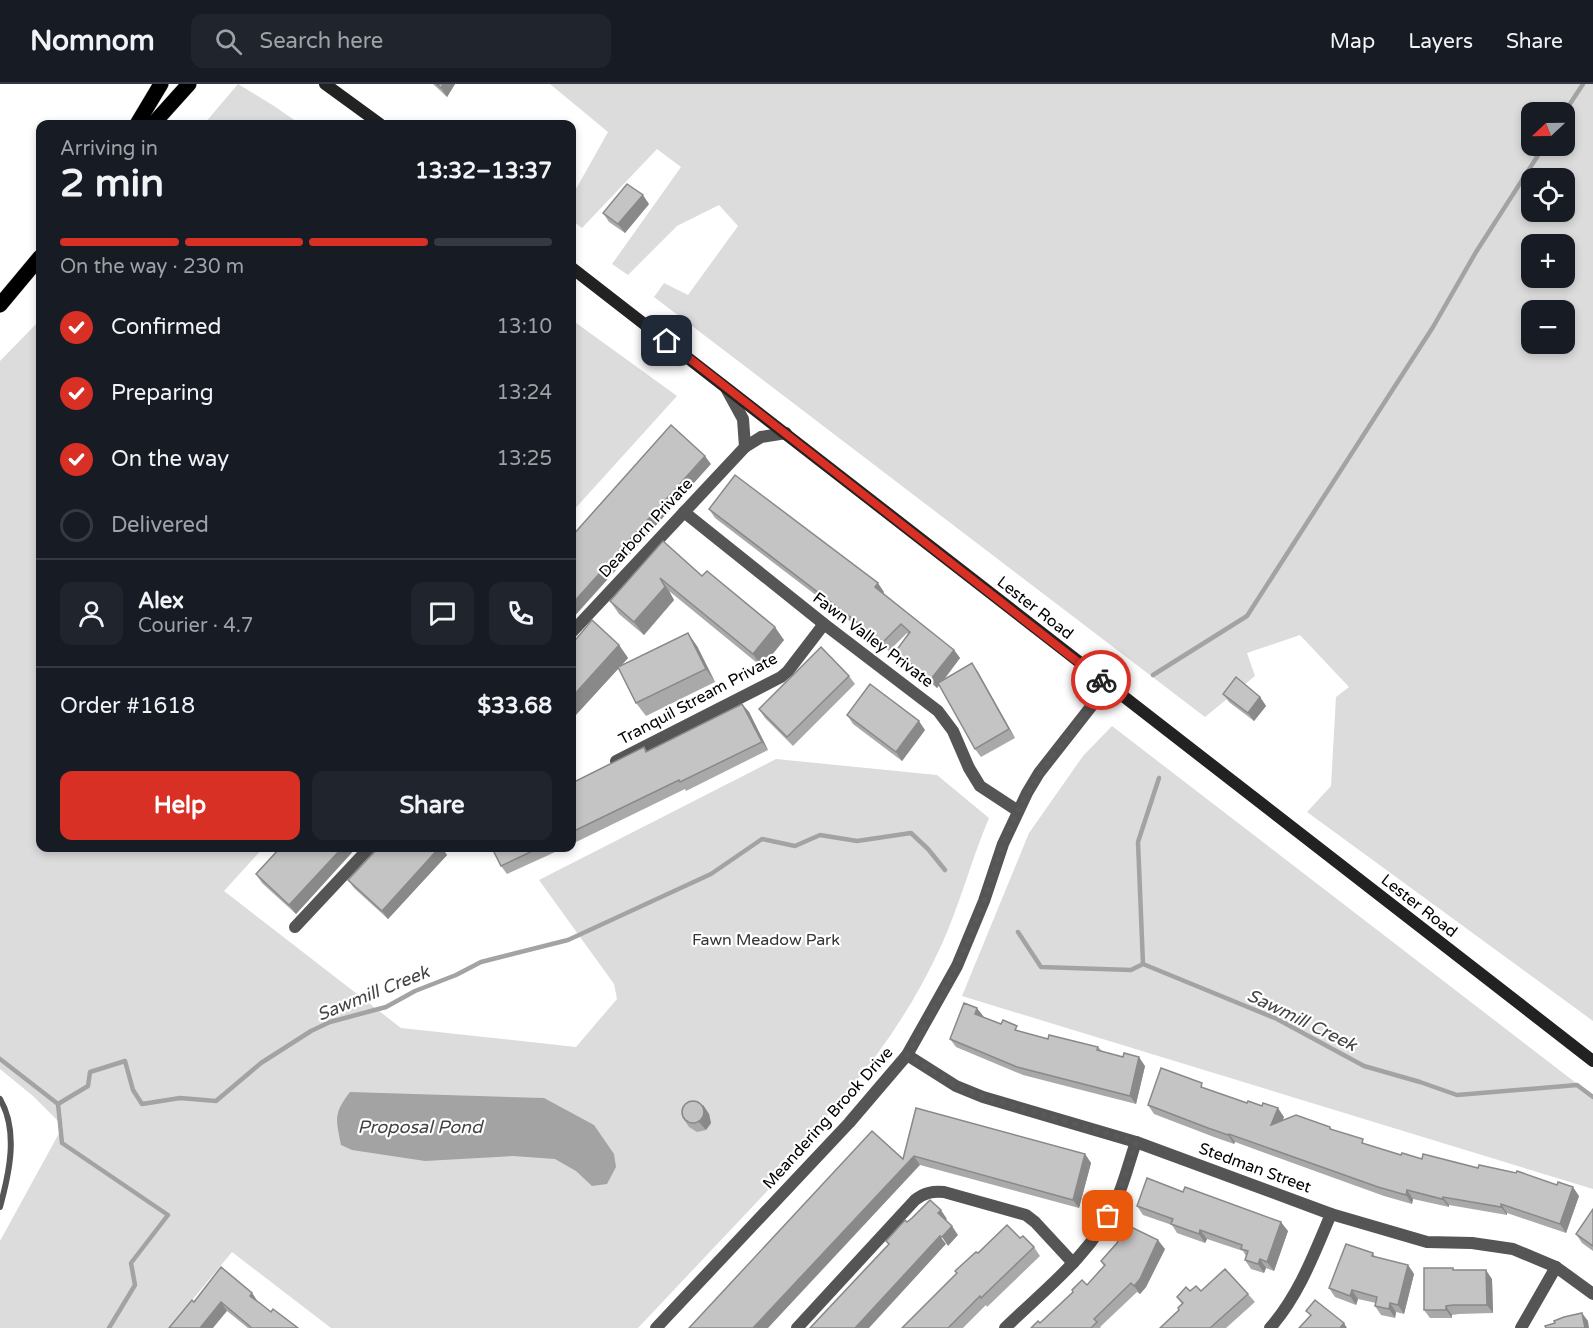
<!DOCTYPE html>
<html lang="en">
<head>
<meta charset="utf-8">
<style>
  body { margin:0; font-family:"Varela Round",sans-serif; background:#20242c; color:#f1f3f6; height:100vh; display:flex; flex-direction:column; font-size:22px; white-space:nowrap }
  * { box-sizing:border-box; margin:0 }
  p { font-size:20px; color:#9ea1a6 }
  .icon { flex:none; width:33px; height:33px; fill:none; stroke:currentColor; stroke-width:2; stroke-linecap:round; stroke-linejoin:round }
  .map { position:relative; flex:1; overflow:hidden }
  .details { position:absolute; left:36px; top:36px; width:540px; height:732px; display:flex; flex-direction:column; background:#171b24; border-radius:12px; box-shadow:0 3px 9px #0003 }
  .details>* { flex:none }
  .needle { width:39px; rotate:248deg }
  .controls { position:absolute; left:1521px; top:18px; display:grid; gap:12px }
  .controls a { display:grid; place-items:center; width:54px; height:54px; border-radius:12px; background:#171b24; box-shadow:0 3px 9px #0003; font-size:30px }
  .pin { position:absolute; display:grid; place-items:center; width:51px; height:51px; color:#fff; margin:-26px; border-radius:12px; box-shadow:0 3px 9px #0006 }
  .courier { position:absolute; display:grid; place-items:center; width:60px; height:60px; margin:-30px; border:4px solid #d93025; border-radius:50%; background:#fff; color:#222; box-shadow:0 2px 8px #0007 }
  .summary em { font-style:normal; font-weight:700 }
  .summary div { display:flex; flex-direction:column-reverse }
  .summary { display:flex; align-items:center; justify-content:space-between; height:102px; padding:0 24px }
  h1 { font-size:39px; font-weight:700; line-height:45px }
  .bar { display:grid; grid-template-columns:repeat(4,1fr); gap:9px 6px; align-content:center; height:72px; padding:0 24px }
  .bar i { height:8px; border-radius:4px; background:#363941 }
  .bar .on { background:#d93025 }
  .bar p { grid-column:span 4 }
  .line { display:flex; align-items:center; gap:15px; padding:0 24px; border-top:2px solid #363941 }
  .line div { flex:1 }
  .round { display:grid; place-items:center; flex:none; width:63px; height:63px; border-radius:12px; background:#20242c }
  ol { padding:0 24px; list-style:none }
  li { display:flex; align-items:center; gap:18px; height:66px }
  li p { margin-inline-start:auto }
  li .icon { padding:6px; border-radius:50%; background:#d93025; color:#fff; stroke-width:4 }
  li:last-child { color:#9ea1a6 }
  li i { width:33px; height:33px; border:3px solid #363941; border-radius:50% }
  .button { display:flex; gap:12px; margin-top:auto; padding:12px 24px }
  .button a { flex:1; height:69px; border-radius:12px; background:#d93025; color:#fff; font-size:24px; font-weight:700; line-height:69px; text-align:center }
  .button a+a { background:#20242c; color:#f1f3f6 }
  header { display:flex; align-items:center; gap:36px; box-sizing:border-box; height:84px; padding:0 30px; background:#171b24; border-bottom:2px solid #363941 }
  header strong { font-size:28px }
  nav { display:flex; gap:33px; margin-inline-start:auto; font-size:21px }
  .search { width:420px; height:54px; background:#20242c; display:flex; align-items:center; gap:15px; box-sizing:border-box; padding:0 21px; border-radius:12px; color:#9ea1a6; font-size:22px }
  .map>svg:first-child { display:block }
  .green { fill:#dcdcdc; fill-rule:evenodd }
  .water { fill:#a3a3a3 }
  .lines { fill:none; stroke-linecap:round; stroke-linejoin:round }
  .stream { stroke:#a3a3a3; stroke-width:4.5 }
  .primary-casing { stroke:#dbdbdb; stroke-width:16 }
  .service { stroke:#555; stroke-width:6 }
  .minor { stroke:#555; stroke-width:12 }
  .secondary { stroke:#222; stroke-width:12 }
  .primary { stroke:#000; stroke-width:15 }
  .wall { fill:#a9a9a9 }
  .shaded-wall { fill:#898989 }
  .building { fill:#c4c4c4; stroke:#898989; stroke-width:1.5 }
  .done { stroke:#595959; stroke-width:6; stroke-dasharray:0 10.8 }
  .route { stroke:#d93025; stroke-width:8 }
  .labels { text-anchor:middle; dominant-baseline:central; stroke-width:4.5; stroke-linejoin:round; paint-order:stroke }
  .street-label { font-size:16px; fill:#000; stroke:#fff }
  .park-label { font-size:16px; fill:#333; stroke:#fff }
  .water-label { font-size:18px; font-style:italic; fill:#444; stroke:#fff }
</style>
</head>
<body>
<header>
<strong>Nomnom</strong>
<div class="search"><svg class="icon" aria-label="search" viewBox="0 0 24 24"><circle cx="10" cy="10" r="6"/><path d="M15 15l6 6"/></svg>Search here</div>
<nav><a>Map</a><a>Layers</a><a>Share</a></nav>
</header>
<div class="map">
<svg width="1593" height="1244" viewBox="0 0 1593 1244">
  <rect width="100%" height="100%" fill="#fff"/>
  <g class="green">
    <path d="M238,0l36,22 26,18h-96z"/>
    <path d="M550,0h1043v937l-286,-209 24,-26 5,-89 13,-10 -49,-52 -53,18 8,23 -50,41 -551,-420 10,-14 24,12 50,-69 -19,-21 -42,21 -49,49 -16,-11 69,-97 -24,-18 -75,79 -10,-8v-24l36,-64zM1532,28h32v34h-32zM1532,94h32v34h-32zM1532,160h32v34h-32zM1532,226h32v34h-32z"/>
    <path d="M40,236v528h223l-39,43 177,137 175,19 41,-48 -3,-15 -75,-104 237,-121 161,16 52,43c-18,42 -29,87 -48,128 -39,85 -91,147 -154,214l1,9 -150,159h-307l-99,-76 -63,76h-169v-87l63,-115 -30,-30 -33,-27v-708z"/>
    <path d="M572,236l105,76 -105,116z"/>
    <path d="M1112,642l481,370v93l-631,-193 67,-163 54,-77z"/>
  </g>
  <path class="water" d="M350,1008l194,6 50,27 20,29 2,13 -9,17 -15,2 -16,-15 -21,-12 -42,-3 -88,5 -73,-11 -11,-5c-5,-26 -8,-31 9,-53z"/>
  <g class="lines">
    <g class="stream">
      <path d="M1564,29l19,-29"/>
      <path d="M1153,591l94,-59 186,-289 43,-75 68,-106"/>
      <path d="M1018,848l23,35 90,3 12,-6 134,55 87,47 56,16 37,13 120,-10 16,12"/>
      <path d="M1143,880l-5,-122 21,-64"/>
      <path d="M0,975l58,45"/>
      <path d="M109,1244l26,-43 -4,-22 37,-48 -106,-72 -4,-39 30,-18 2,-14 35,-11 8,29 9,14 38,-6 36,3 45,-38 50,-32 19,-9 56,-15 29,-16 41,-16 25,-13 87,-22 143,-66 51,-35 33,7 25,-11 37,6 54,-8 17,16 17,21"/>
    </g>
    <g class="primary-casing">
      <g id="primary">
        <path d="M137,40l24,-40"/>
        <path d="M153,40l36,-40"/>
        <path d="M0,221l40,-48"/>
      </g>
    </g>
    <path class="service" d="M0,1015c19,32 9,75 0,108"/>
    <g class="minor">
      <path d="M726,304l17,31 2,28"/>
      <path d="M684,428l140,112 114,87 15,20 16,37 11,18 38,25"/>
      <path d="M572,548l173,-185 16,-10 25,-4"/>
      <path d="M616,677l165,-84 7,-6 36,-47"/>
      <path d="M295,843l74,-79"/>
      <path d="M907,971l49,31 27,11 153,45 195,72 96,28 45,1 41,6 43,18 37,27"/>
      <path d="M656,1244l193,-205 58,-68 50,-89 27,-65 19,-57 24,-51 12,-20 69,-88"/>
      <path d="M797,1244l118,-128c9,-7 17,-9 29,-8l82,23 9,7 38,41"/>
      <path d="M1005,1244c39,-38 87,-74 110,-125 9,-19 14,-41 21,-61"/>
      <path d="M1270,1244c29,-33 44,-74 61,-114"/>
      <path d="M1521,1244l35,-61"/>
    </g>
    <g class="secondary">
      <path d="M325,0l55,40"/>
      <path d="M572,184l1021,793"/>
    </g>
    <use href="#primary" class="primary"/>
  </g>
  <g class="wall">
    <path d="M433,0h22l-8,13z"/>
    <path d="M649,120l-24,29 -16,-11 -6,-9z"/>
    <path d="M709,425l175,83 -1,2 71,56 6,8 -16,22 28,-17 6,9 37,66 -34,19 -6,-8 -36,-64 -2,3 -36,-28 -6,-8 13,-18 -1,-1 -18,18 -174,-133z"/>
    <path d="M663,457l39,35 82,64 -22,27 -93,-76 5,9 -30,35 -25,-21 -9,-13z"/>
    <path d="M572,560l47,1 9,13 -8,9 77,-21 18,36 -69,34 -10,-13 -17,-35 -45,49 -2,-2z"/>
    <path d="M849,592l6,8 -62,62 -28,-28 -6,-9z"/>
    <path d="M1223,610l37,3 6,9 -12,15 -25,-19z"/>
    <path d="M742,620l7,8 19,38 -82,41 -1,-2 -113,55v-61l72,-36 3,4z"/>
    <path d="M847,631l78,15 -23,31 -49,-37z"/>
    <path d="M280,764h76l-60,66 -34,-31 -6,-9z"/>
    <path d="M378,764h64l5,7 -59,64 -34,-31 -6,-8z"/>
    <path d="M492,764h72l-57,26 -6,-8z"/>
    <path d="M983,933l38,15 27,7 50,8 4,4 43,15 -9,38 -113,-29 -67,-28 -6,-8z"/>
    <path d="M1206,1005l78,28 -2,4 48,6 2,3 34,14 35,11 178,41 -13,37 -59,-20v2l-58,-10v2l-36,-8 -1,5 -28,-8 -149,-54 -1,2 -20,-7 -60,-23 -6,-9z"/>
    <path d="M703,1021l6,9 2,9 -5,7 -9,2 -8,-5 -6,-9z"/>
    <path d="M916,1024l169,46 6,9 -12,45 -159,-43 -17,-6z"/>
    <path d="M1137,1122l151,25 -14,40 -8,-3 -2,5 -13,-4 -6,-9 1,-4 -3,-5 -36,-12 -2,4 -28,-10 -5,-8 -29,-10z"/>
    <path d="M1593,1125v42l-11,-8 -6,-9z"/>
    <path d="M1020,1154l14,9 6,9 -53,51 -1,-2 -23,23h-61l76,-75z"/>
    <path d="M1126,1154l39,11 -19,38 -6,7 -3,-2 -37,35 1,1h-70l9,-5 47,-38 17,-19 -3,-5z"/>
    <path d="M1373,1169l2,4 33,8 6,9 -10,40 -8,-2 -1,6 -14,-3 -6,-9 1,-3 -18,-4 -2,6 -21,-8 -6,-9z"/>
    <path d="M1453,1184l1,2 38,9 1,34 -34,1 -7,1v3h-22l-6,-8z"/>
    <path d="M1190,1207l58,3 7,8 -29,26h-66l19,-18 3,-6 -5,-7z"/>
    <path d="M252,1209l6,9 13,10 27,16h-50l-21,-17 -33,-9z"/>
  </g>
  <g class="shaded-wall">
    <path d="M443,0h12l-8,13 -6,-9z"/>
    <path d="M643,111l6,9 -24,29 -7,-9z"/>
    <path d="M705,372l6,8 -139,155v-15z"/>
    <path d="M660,494l9,13 5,9 -30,35 -10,-13z"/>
    <path d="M878,499l6,9 -3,4 -6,-9z"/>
    <path d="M775,543l9,13 -22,27 -9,-13z"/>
    <path d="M688,549l9,13 18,36 -9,-13z"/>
    <path d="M619,561l9,13 -54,59 -2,-3v-17z"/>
    <path d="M954,566l6,8 -23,30 -6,-9z"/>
    <path d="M972,579l6,9 37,66 -6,-9z"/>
    <path d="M1260,613l6,9 -12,15 -6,-8z"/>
    <path d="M742,620l7,8 19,38 -6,-8z"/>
    <path d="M919,637l6,9 -23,31 -6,-9z"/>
    <path d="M342,764h14l-60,66 -7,-9z"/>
    <path d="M439,764h3l5,7 -59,64 -6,-8z"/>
    <path d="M977,924l7,9 -9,-3z"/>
    <path d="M1139,973l6,9 -9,38 -6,-8z"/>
    <path d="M703,1021l6,9 2,9 -5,7 -7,-8z"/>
    <path d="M1278,1024l6,9 -7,17 -6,-9z"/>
    <path d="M1229,1050l6,8 -1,2 -6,-9z"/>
    <path d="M1085,1070l6,9 -12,45 -6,-8z"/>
    <path d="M914,1072l6,9 -152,163h-15z"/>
    <path d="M1573,1103l6,9 -13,37 -6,-9z"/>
    <path d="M1407,1106l6,9 -1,5 -6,-9z"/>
    <path d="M1443,1113l6,8v2l-7,-8z"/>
    <path d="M1501,1120l6,9v2l-6,-8z"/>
    <path d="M941,1126l6,9 -3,3 -6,-9z"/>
    <path d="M1281,1138l7,9 -14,40 -7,-9z"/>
    <path d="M952,1142l6,9 -10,11 -6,-9z"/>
    <path d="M1200,1146l7,9 -2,4 -6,-9z"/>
    <path d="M940,1152l6,8 -77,84h-14z"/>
    <path d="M1158,1156l7,9 -19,38 -6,7 -6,-8z"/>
    <path d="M1260,1175l6,9 -2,5 -6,-9z"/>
    <path d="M1408,1181l6,9 -10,40 -6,-9z"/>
    <path d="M1486,1186l6,9 1,34 -6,-8z"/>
    <path d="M1352,1206l6,9 -2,6 -6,-9z"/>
    <path d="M252,1209l6,9 -2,3 -6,-9z"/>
    <path d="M221,1218l6,9 -14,17h-13z"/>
    <path d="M1390,1219l6,9 -1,6 -6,-9z"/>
    <path d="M1446,1222l6,9v3l-6,-8z"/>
    <path d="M1582,1229l6,8 1,7h-4z"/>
    <path d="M1344,1239l3,5h-7z"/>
  </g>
  <g class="building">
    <path d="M437,0h6l-2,4z"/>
    <path d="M627,100l16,11 -25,29 -15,-11z"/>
    <path d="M671,341l34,31 -133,148v-68z"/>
    <path d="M735,391l143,108 -3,4 79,63 -23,29 -36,-27 15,-20 -9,-8 -18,18 -174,-133z"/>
    <path d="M663,457l39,35 5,-5 68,56 -22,27 -93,-76 5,9 -31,35 -24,-21z"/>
    <path d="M592,536l27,25 -47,52v-53z"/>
    <path d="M688,549l18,36 -70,34 -18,-36z"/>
    <path d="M821,563l28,29 -62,61 -28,-28z"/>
    <path d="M972,579l37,66 -34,20 -37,-66z"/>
    <path d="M1236,593l24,20 -12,16 -25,-19z"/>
    <path d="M870,600l49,37 -23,31 -49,-37z"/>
    <path d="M742,620l20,38 -82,40 -1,-2 -107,52v-49l72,-36 2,5z"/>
    <path d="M280,764h62l-53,57 -33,-31z"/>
    <path d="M378,764h61l-57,63 -34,-31z"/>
    <path d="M492,764h47l-38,18z"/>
    <path d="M964,919l13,5 -2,6 26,10 2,-4 14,6 -2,4 33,9 1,-4 49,12 -1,3 26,7 1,-4 15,4 -9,39 -113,-29 -67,-28z"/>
    <path d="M1161,984l41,15 -1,4 46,16 1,-2 14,5 1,-3 15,5 -7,17 25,-10 34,12v2l33,10 -1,4 39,12 1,-2 20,6 1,-5 55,14 1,-3 37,8 1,-2 40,14 1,-3 15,5 -13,37 -59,-20v3l-58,-10 -1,2 -35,-9 -1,5 -28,-8 -149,-53 -1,1 -20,-7 -60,-23z"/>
    <circle cx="693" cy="1028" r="11"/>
    <path d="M916,1024l169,46 -12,46 -159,-44 -161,172h-64l183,-197 31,28z"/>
    <path d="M1147,1094l36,14 2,-5 96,35 -14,40 -7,-3 -2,5 -13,-4 3,-9 -7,-2 1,-4 -42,-15 -1,4 -28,-10 2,-5 -36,-13z"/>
    <path d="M930,1116l11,10 -3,3 14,13 -10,11 -2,-1 -85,92h-45l79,-84 -3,-3 19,-21 2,2 5,-4z"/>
    <path d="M1593,1125v37l-17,-12z"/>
    <path d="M1007,1141l13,13 3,-2 11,11 -53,51 -1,-2 -32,32h-46l55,-55 -2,-2 21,-19 2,1z"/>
    <path d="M1131,1143l27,13 -18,39 -6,7 -3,-3 -37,36 3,3 -6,6h-60l7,-7 2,2 33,-31 -1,-2 10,-10 5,5 18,-20 -4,-4 16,-18 4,-8 5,3z"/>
    <path d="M1346,1160l27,9 -1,3 36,9 -10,40 -8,-2 -1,6 -14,-3 2,-9 -25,-7 -2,6 -21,-8z"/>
    <path d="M221,1183l31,26 -2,3 11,8 10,8 2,-3 25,19h-46l-31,-26 -21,26h-31l23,-28 2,2z"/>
    <path d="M1424,1184h29v2h33l1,35h-34l-7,1v4h-22z"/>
    <path d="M1225,1185l23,25 -38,34h-50l19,-18 -1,-2 5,-5 -6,-6 9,-10 4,4 6,-5 5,5z"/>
    <path d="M1315,1216l29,23 -4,5h-41l12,-13 -5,-4z"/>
    <path d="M1582,1229l3,15h-39l-1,-2 10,-3 -1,-2 10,-4z"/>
  </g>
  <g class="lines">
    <path class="done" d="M1101,596l7,5c-33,42 -69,82 -92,130 -14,27 -21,57 -32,86 -20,54 -47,105 -77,154l49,31 27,11 153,45 -20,61 -8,13"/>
    <path class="route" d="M667,257l434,339"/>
  </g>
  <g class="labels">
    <g class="street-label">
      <text transform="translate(646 444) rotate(-47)">Dearborn Private</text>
      <text transform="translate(1035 524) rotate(38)">Lester Road</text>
      <text transform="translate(873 556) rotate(37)">Fawn Valley Private</text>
      <text transform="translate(698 615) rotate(-28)">Tranquil Stream Private</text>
      <text transform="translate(1419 822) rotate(38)">Lester Road</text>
      <text transform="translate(828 1034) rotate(-48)">Meandering Brook Drive</text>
      <text transform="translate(1255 1084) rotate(20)">Stedman Street</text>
    </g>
    <g class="park-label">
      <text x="766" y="856">Fawn Meadow Park</text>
    </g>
    <g class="water-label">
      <text transform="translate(373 909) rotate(-22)">Sawmill Creek</text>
      <text transform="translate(1302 936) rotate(26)">Sawmill Creek</text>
      <text x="420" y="1043">Proposal Pond</text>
    </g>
  </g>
</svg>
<div class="controls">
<a><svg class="needle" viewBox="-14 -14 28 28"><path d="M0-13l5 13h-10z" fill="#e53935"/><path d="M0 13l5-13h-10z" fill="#9ea1a6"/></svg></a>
<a><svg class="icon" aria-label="locate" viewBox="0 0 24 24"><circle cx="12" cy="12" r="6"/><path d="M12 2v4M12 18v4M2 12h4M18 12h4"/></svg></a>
<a>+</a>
<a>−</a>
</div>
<div class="pin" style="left:1108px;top:1132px;background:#ea580c"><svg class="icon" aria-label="bag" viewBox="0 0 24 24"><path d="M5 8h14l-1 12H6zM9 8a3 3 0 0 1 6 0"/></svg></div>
<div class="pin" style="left:667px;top:257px;background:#1f2937"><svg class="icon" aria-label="home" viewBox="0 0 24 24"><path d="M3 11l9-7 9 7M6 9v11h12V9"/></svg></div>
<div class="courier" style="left:1101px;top:596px"><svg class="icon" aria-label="bike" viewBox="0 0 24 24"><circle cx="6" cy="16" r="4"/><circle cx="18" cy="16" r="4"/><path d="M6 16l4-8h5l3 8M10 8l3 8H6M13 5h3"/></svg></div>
<section class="details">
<div class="summary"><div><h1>2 min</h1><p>Arriving in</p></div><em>13:32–13:37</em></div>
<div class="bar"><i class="on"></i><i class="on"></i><i class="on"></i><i></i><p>On the way · 230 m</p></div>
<ol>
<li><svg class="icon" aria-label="check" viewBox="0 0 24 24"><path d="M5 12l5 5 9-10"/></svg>Confirmed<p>13:10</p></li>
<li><svg class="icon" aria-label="check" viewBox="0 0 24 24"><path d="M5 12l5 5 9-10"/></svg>Preparing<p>13:24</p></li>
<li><svg class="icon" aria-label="check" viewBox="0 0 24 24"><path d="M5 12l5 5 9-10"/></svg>On the way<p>13:25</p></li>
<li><i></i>Delivered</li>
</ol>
<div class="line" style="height:108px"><a class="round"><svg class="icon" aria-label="person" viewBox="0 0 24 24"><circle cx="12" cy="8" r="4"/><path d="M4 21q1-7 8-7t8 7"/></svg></a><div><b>Alex</b><p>Courier · 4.7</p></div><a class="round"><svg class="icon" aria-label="chat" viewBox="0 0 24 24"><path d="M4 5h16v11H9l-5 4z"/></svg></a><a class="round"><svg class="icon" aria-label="phone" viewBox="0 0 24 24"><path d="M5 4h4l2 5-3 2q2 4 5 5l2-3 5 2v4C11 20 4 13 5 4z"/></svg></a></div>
<div class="line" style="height:78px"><div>Order #1618</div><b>$33.68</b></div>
<div class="button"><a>Help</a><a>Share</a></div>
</section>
</div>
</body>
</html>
